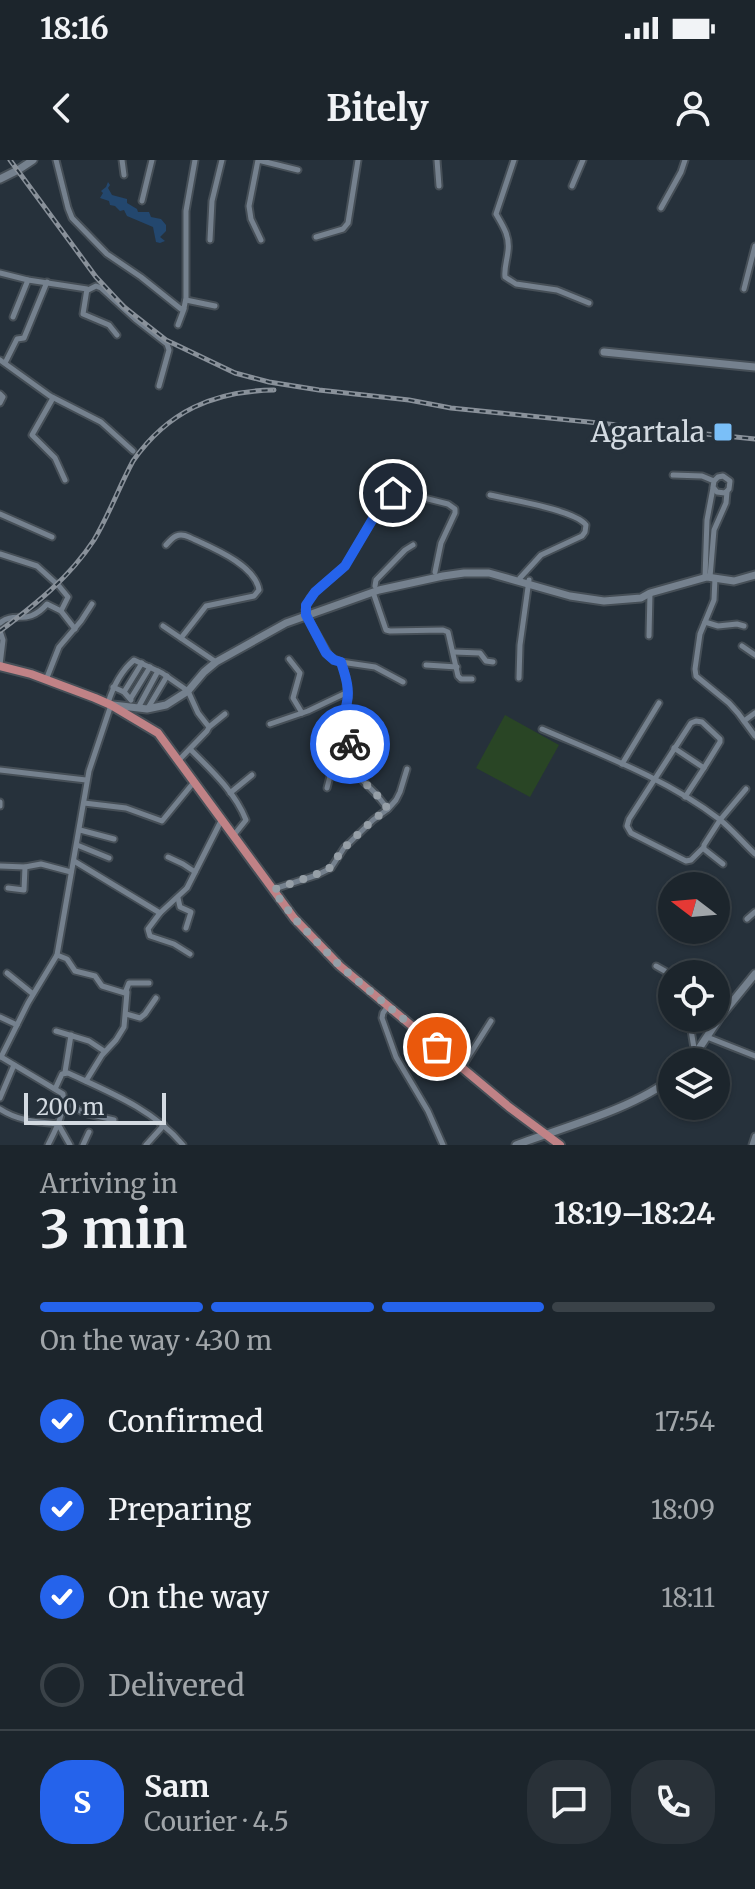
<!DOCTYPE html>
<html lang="en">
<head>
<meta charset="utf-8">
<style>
  body { margin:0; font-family:Merriweather,serif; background:#293138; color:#f1f3f6; height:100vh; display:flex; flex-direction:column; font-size:30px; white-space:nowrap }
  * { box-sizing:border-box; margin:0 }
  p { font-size:26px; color:#a0a5a9 }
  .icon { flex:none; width:44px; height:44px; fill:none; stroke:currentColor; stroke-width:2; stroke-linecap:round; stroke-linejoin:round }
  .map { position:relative; height:985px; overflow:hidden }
  .panel { display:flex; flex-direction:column; background:#1c252c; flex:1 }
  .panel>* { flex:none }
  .needle { width:52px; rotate:286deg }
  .buttons { position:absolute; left:658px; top:712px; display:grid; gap:16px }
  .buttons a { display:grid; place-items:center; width:72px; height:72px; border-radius:50%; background:#1c252c; box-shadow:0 2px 6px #0004,0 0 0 2px #3a4248; font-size:40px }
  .scale { position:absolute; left:24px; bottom:20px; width:142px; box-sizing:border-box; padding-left:8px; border:4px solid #d3dae1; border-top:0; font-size:22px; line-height:28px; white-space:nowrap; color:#d3dae1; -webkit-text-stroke:6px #26313b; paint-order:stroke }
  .pin { position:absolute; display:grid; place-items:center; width:68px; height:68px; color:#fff; margin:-34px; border:4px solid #fff; border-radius:50%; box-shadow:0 2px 8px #0007 }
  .courier { position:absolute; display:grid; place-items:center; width:80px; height:80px; margin:-40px; border:6px solid #2563eb; border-radius:50%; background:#fff; color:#222; box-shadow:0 2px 10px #0007 }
  .summary em { font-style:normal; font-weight:700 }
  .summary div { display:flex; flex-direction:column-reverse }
  .summary { display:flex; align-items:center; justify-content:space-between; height:136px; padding:0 40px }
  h1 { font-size:52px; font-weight:700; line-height:60px }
  .bar { display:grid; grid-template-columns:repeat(4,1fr); gap:12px 8px; align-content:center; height:96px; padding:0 40px }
  .bar i { height:10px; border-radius:6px; background:#3a4248 }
  .bar .on { background:#2563eb }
  .bar p { grid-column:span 4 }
  .line { display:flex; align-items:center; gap:20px; padding:0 40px; border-top:2px solid #3a4248 }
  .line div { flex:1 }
  .round { display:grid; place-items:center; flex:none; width:84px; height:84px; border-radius:32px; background:#293138 }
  ol { padding:0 40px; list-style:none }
  li { display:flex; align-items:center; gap:24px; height:88px }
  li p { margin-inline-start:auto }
  li .icon { padding:8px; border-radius:50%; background:#2563eb; color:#fff; stroke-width:4 }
  li:last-child { color:#a0a5a9 }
  li i { width:44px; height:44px; border:4px solid #3a4248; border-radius:50% }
  .status { display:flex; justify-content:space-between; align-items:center; height:56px; padding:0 40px; background:#1c252c; direction:ltr }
  .status svg { height:22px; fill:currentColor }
  header { display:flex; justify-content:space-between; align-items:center; height:104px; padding:0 40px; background:#1c252c; font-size:36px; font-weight:700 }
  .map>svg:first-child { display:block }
  .pitch { fill:#294525 }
  .water { fill:#23476e }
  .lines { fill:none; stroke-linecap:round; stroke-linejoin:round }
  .minor-casing { stroke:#464f57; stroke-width:9 }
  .tertiary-casing { stroke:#464f57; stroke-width:11 }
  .primary-casing { stroke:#464f57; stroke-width:12 }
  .minor { stroke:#75818e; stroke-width:5 }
  .tertiary { stroke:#75818e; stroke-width:7 }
  .primary { stroke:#c08286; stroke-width:8 }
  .rail-casing { stroke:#89919a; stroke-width:5 }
  .rail { stroke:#26313b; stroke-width:2; stroke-dasharray:6; stroke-linecap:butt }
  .done { stroke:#969fa7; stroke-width:8; stroke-dasharray:0 14.4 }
  .route { stroke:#2563eb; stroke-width:10 }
  .poi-dot { fill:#7abff8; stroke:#26313b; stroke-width:3 }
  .labels { text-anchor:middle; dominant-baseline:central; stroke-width:8; stroke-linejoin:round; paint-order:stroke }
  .poi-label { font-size:28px; fill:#d3dae1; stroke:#26313b; text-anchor:end }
</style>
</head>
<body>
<div class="status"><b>18:16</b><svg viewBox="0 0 49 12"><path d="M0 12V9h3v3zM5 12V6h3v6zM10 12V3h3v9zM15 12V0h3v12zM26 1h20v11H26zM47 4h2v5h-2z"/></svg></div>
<header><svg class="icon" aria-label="back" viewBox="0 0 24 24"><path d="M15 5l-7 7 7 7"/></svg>Bitely<svg class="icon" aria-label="person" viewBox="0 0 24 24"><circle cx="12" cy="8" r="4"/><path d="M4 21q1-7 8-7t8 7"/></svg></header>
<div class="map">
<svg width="755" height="985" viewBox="0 0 755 985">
  <rect width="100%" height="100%" fill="#26313b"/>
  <path class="pitch" d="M505,555l54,30 -29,52 -54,-29z"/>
  <path class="water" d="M108,22l2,3 -2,3 4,7 15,4v4l10,6 1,3h11l2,5 10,2 5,6v6l-6,6 5,4 -5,2 -4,-1 -3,-15 -26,-11 -3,-6 -4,1 -5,-5 -5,-1 -1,-4 -9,-3 3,-5 -2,-2 5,-4z"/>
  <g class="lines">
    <g class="minor-casing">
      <g id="minor">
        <path d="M56,0l12,48 4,10 35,36 34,23 40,32 3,-1 2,-10v-87l9,-51"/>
        <path d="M122,0l2,15"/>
        <path d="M437,0l2,26"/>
        <path d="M514,0l-18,54c7,12 14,22 12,37 -1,10 -4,17 -3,26l11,7 41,6 32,13"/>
        <path d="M572,26l11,-26"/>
        <path d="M142,41l10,-41"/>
        <path d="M661,48l20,-36 4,-12"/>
        <path d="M316,77l27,-8 5,-6 10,-63"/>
        <path d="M210,80l2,-39 10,-41"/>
        <path d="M261,80l-10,-21 -2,-13 9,-46 40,10"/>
        <path d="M0,113l28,7 59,9 -4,25 26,11 8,10"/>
        <path d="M744,129l11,-43"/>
        <path d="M88,130l8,-4 5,2 34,31 32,25 2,6 -10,36"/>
        <path d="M186,140l29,6"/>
        <path d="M13,157l15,-37"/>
        <path d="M178,165l6,-16"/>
        <path d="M0,200l50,36 51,26 32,29"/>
        <path d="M5,203l12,-24 7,-1 23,-56"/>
        <path d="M0,234l3,3 -3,6"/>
        <path d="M53,238l-21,37 23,23 10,22"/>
        <path d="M673,315l29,1 12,5 4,-4 5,-1 7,5 -1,8 -4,4 -8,-1 -4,-5 1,-6"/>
        <path d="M490,335c21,5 85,15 96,30l-1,7 -3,4 -41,19 -21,23"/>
        <path d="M0,354l52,23"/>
        <path d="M166,385c7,-8 12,-13 23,-8 21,10 66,27 70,53l-5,6 -48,10 -25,32"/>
        <path d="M0,394l37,12 22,20 9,11 -7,14 14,18"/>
        <path d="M705,417l2,-57 6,-32"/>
        <path d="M710,417l4,-47 12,-27 1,-11"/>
        <path d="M715,418l-1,22 -14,34 -5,35 1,7 33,27 9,10 17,23"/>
        <path d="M375,426l1,-6 29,-30 8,-5"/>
        <path d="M373,432l13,38 4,1 53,-1 5,2 10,44 3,3h11"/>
        <path d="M705,462l13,4 19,-2 7,2"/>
        <path d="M0,463c15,-13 27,4 47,-19l14,7"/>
        <path d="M163,466l53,36"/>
        <path d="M0,471l3,9 -3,25"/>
        <path d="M649,476l1,-43"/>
        <path d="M742,486l13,9"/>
        <path d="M454,492l26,1 6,8 7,1"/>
        <path d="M289,499l11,14 -7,25 9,15"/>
        <path d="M426,505l31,2"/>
        <path d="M519,518l1,-33 9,-65"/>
        <path d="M46,520l13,-33 22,-26 11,-17"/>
        <path d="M403,522l-28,-15 -34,-5 -11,-5 -24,-42 -1,-5 5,-12 5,-6 30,-26 29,-49 14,-19 8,-7 52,13 7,5v4l-14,30 -6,29"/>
        <path d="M113,527l11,5 7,8"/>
        <path d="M124,532l18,-29"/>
        <path d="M131,538l19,-31"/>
        <path d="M108,543c5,-16 13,-32 26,-43l28,13 26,18 10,22 11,14 -2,4 -28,29"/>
        <path d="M138,548l20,-37"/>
        <path d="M148,548l19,-32"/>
        <path d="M744,561l11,-8"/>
        <path d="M270,564l38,-13 40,-19"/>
        <path d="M209,567l16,-13"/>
        <path d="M542,569c60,26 125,50 177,90 13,10 24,24 36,35"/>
        <path d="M339,581l23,7 -7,28"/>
        <path d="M674,588l30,20 -19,29"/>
        <path d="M190,589c21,21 45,43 56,71l-12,15"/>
        <path d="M622,604l37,-61"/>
        <path d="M0,610l86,10"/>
        <path d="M331,613l20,6 4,-3h3l18,18 12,15"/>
        <path d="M327,628l12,-47 1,-15 8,-28 -2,-21 -5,-15"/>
        <path d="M230,633l22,-18"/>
        <path d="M0,642v4"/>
        <path d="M84,643l42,5 36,13 32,-39"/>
        <path d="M80,670l34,9"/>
        <path d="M77,685l32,13"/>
        <path d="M703,688l-12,12 -5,1 -55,-28 -4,-7 2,-7 62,-96 5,-2 6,1 18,17v3l-16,26"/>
        <path d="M168,697l15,7 12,8"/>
        <path d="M74,701l86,52"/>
        <path d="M723,704l-19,-15v-4l16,-25 26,-31"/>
        <path d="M0,706l25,1 16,-3 30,8"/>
        <path d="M8,728l16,2 1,-23"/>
        <path d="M274,729l43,-14 14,-7 13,-20 29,-28 15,-11 8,-9 4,-8 7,-23"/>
        <path d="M178,738l2,9 11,5 -5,16"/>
        <path d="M747,759l8,-7"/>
        <path d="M190,794l-16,-10 -24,-8 -2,-7 12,-16 27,-25 34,-67"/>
        <path d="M57,795l10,4 8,12 20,5 7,10 23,7 4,-10h20"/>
        <path d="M656,806l16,9"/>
        <path d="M7,813l26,21"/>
        <path d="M388,846l-5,7 -1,5 14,39 32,54 15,34"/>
        <path d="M126,854l14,4 5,-4 11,-16"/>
        <path d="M0,857l17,8"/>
        <path d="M689,858l6,36"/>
        <path d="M56,871l33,10 15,10"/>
        <path d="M707,877l48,19"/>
        <path d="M1,897l27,-54 29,-48 32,-184 22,-66"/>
        <path d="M1,897l62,37c2,19 -7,35 -15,51"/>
        <path d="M462,907l29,-46"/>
        <path d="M65,912l6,-37"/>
        <path d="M86,921l16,-26 14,-15 8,-13 3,-35"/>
        <path d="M55,929l7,-15 6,-1c41,19 85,36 115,72"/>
        <path d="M0,938l14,-33"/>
        <path d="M64,941l20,12 30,7"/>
        <path d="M0,949c18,12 38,13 58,15l12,21"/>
        <path d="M83,985l6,-13"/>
        <path d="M146,985l18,-20"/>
        <path d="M752,985l3,-9"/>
      </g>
    </g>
    <g class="tertiary-casing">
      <g id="tertiary">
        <path d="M0,19l18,-9 15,-10"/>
        <path d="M604,192l151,15"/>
        <path d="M113,545l34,4 19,-4 22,-14 16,-19 12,-10 70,-39 93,-33 64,-14 21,-3h25l81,23 34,5 37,-3 9,-5 57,-16 27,4 21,-6"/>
        <path d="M690,902l30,-45 35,-43"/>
        <path d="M516,985c48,-18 117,-36 156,-67"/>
      </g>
    </g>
    <g class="primary-casing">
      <path id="primary" d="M0,506l31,8 64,24 16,7 47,28 136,185 46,48 169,141 51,38"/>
    </g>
    <use href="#minor" class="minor"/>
    <use href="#tertiary" class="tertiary"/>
    <use href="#primary" class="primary"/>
    <g class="rail-casing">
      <g id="rail">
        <path d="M10,0l86,117 28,30 42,33 69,33 34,9 50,8 90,10 42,8 304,31"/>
        <path d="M0,471c36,-27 69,-53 94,-91 15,-25 25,-53 39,-79 35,-50 81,-70 141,-71"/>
      </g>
    </g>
    <use href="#rail" class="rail"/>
  </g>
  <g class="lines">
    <path class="done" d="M350,584l11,3 2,3 -8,26 17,13 16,20 -15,11 -29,28 -16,22 -55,20 21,28 46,48 97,81"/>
    <path class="route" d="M350,584l-11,-3c0,-14 6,-25 8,-39 3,-14 -2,-27 -6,-40l-7,-2 -8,-7 -20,-38v-10l9,-13 30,-26 29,-49 19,-24"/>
  </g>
  <rect class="poi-dot" x="713" y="262" width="20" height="20" rx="4"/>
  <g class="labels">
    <g class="poi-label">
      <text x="705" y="272">Agartala</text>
    </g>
  </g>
</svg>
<div class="buttons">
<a><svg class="needle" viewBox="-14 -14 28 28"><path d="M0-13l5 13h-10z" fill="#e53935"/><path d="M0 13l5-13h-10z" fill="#a0a5a9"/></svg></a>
<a><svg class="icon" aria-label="locate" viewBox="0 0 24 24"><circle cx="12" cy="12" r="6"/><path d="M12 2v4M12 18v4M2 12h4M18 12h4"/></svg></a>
<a><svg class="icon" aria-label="layers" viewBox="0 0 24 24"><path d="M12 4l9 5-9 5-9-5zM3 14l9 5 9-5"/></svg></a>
</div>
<div class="scale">200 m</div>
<div class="pin" style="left:437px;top:887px;background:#ea580c"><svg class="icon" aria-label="bag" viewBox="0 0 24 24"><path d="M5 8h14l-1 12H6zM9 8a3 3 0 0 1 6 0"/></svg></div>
<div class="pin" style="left:393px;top:333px;background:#1f2937"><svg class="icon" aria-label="home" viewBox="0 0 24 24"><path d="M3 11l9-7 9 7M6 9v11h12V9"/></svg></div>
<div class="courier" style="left:350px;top:584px"><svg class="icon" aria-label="bike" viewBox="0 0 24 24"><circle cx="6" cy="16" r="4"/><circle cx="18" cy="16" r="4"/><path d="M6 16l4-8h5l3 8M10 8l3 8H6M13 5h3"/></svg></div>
</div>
<section class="panel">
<div class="summary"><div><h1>3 min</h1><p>Arriving in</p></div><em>18:19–18:24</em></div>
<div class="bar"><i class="on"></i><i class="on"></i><i class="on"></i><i></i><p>On the way · 430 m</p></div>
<ol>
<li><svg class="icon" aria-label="check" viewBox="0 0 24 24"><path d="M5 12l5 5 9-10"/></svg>Confirmed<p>17:54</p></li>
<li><svg class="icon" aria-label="check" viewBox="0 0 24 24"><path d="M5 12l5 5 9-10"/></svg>Preparing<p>18:09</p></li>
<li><svg class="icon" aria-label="check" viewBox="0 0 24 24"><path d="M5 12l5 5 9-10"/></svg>On the way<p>18:11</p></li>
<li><i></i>Delivered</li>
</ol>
<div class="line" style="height:144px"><b class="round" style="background:#2563eb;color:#fff">S</b><div><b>Sam</b><p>Courier · 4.5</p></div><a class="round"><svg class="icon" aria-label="chat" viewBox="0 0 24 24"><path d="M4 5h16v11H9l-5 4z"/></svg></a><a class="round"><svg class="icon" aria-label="phone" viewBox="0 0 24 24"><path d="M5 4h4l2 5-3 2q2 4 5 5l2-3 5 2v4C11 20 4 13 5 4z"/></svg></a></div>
</section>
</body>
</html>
